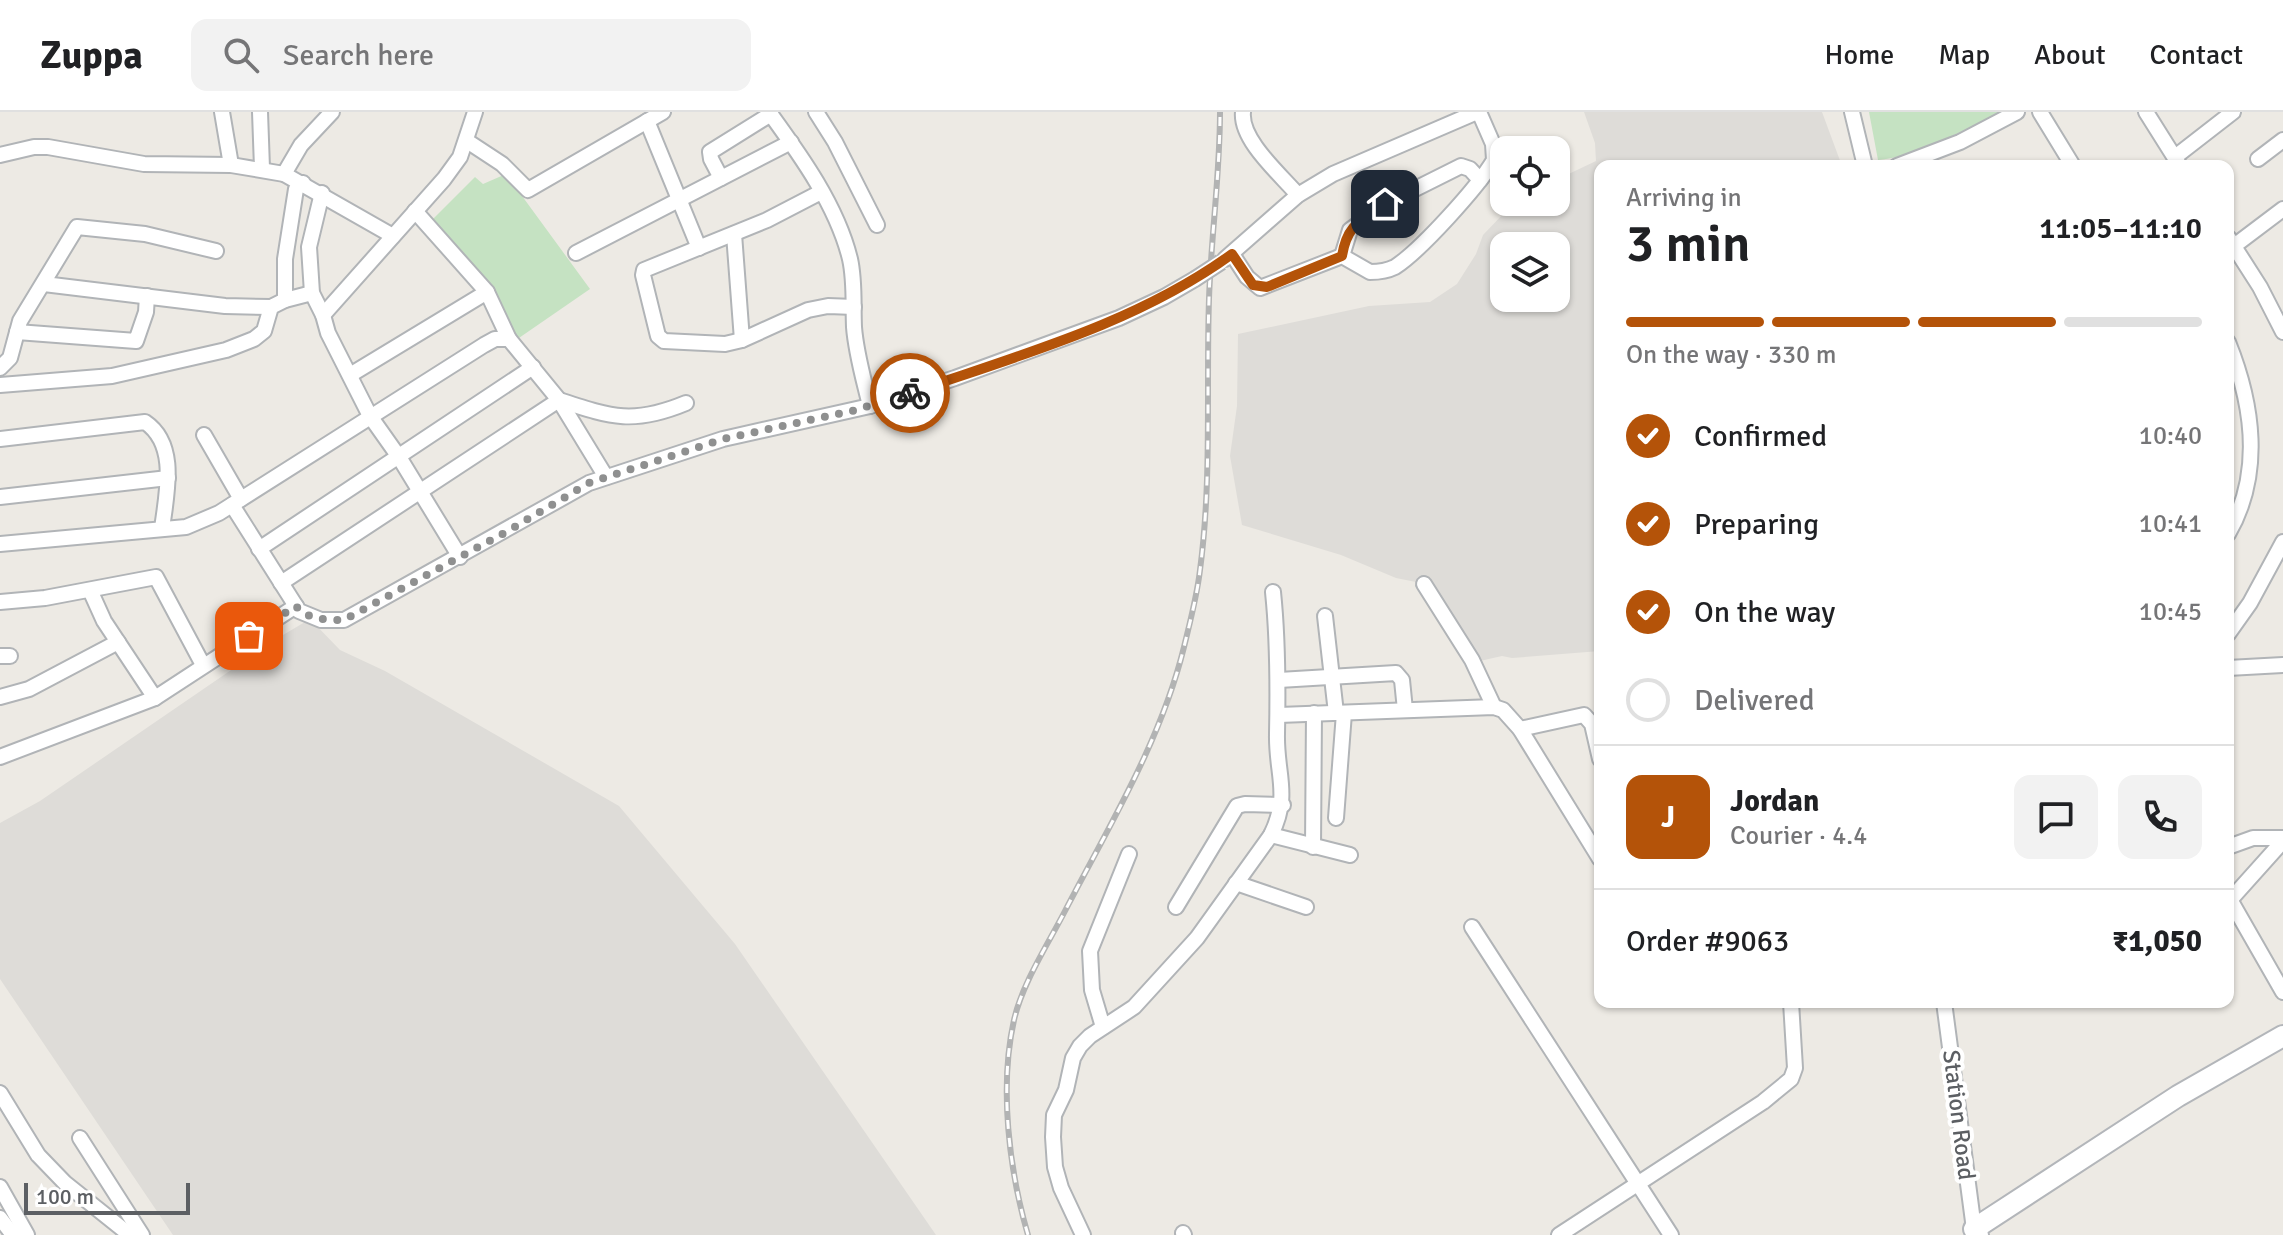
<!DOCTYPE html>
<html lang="en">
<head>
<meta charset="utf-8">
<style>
  body { margin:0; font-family:Signika,sans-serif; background:#f2f2f2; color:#202124; height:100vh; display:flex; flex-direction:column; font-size:30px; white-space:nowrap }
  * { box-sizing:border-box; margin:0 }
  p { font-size:26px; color:#757577 }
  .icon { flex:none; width:44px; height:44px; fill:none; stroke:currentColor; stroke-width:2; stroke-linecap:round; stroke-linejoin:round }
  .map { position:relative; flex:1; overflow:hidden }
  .details { position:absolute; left:1594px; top:48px; width:640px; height:848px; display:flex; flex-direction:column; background:#fff; border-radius:16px; box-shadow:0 2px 6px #0004 }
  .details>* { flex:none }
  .buttons { position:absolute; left:1490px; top:24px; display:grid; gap:16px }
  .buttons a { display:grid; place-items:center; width:80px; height:80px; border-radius:16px; background:#fff; box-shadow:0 2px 6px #0004; font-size:40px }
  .scale { position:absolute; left:24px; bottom:20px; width:166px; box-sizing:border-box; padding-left:8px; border:4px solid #5c5f63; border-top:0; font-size:22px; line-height:28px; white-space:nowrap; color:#5c5f63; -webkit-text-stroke:6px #fff; paint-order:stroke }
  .pin { position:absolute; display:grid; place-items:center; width:68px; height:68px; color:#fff; margin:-34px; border-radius:16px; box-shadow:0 4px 12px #0006 }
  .courier { position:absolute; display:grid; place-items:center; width:80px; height:80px; margin:-40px; border:6px solid #b45309; border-radius:50%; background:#fff; color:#222; box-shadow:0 2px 10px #0007 }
  .overview em { font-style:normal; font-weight:600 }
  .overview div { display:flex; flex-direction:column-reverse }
  .overview { display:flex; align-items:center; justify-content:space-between; height:136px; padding:0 32px }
  h1 { font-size:52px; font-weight:600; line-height:60px }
  .bar { display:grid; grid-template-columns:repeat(4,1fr); gap:12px 8px; align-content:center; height:96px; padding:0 32px }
  .bar i { height:10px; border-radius:6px; background:#e0e0e0 }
  .bar .active { background:#b45309 }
  .bar p { grid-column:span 4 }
  .line { display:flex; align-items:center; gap:20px; padding:0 32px; border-top:2px solid #e0e0e0 }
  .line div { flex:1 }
  .round { display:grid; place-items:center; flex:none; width:84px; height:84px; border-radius:16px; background:#f2f2f2 }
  ol { padding:0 32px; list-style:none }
  li { display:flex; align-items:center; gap:24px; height:88px }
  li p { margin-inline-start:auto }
  li .icon { padding:8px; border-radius:50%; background:#b45309; color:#fff; stroke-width:4 }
  li:last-child { color:#757577 }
  li i { width:44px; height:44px; border:4px solid #e0e0e0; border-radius:50% }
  header { display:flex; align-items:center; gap:48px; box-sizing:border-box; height:112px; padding:0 40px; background:#fff; border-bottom:2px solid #e0e0e0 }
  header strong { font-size:38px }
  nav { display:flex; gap:44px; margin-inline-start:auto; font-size:28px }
  .search { width:560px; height:72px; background:#f2f2f2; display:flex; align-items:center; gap:20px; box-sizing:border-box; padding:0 28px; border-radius:16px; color:#757577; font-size:30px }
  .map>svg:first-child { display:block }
  .industrial { fill:#dedcd8; fill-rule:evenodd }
  .green { fill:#c5e2c2 }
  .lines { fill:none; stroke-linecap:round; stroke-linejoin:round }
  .minor-casing { stroke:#b1b4b7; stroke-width:18 }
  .secondary-casing { stroke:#b3b6ba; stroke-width:24 }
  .minor { stroke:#fff; stroke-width:14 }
  .secondary { stroke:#fff; stroke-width:20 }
  .rail-casing { stroke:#b2b3b3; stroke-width:6 }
  .rail { stroke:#fff; stroke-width:3; stroke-dasharray:9; stroke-linecap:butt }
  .minor-bridge-casing { stroke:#b1b4b7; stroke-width:18; stroke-linecap:butt }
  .minor-bridge { stroke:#fff; stroke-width:14 }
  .done { stroke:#8f9090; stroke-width:8; stroke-dasharray:0 14.4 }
  .route { stroke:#b45309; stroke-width:10 }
  .labels { text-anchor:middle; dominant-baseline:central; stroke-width:8; stroke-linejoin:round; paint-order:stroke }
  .street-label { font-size:24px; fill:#5c5f63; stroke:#fff }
</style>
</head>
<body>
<header>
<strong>Zuppa</strong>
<div class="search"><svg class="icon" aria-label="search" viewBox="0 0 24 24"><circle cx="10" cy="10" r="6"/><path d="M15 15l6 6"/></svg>Search here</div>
<nav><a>Home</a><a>Map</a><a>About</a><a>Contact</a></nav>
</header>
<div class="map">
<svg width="2283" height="1123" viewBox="0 0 2283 1123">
  <rect width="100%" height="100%" fill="#edeae4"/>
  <g class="industrial">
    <path d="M1584,0h238l20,54h-242v485l-88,7 -10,-2 -31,7 -50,-80 -25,-5 -55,-23 -99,-30 -12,-69 7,-50 1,-72 131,-28 61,-4 27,-18 19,-30 7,-19 22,-23v-10h51v-22l40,-19 -1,-18zM1504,134h52v52h-52z"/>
    <path d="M310,507l30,31 45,21 234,135 116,138 201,291h-763l-173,-256v-156l40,-22 238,-163z"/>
  </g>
  <g class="green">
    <path d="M1869,0h131c-31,16 -88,46 -122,48z"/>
    <path d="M506,62l84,115 -74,51 -87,-117 46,-46 8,7z"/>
  </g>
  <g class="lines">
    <g class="minor-casing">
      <g id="minor">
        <path d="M222,0l9,53"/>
        <path d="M260,0l2,56"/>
        <path d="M769,0c32,44 68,94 81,147 5,22 3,45 4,68 2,27 10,53 16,79"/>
        <path d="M816,0l19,30 42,83"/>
        <path d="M1243,0c-3,28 37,62 55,83"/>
        <path d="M1852,0l13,54"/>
        <path d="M2040,0l33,54"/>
        <path d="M2146,0l34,54"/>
        <path d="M647,9l52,127"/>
        <path d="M467,29l35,23 26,26 135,-78"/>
        <path d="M0,43l34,-8h14l96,17 87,1 53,9 109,62"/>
        <path d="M2175,45l58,-45"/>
        <path d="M2258,47l25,-19"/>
        <path d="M1897,54l63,-24 57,-30"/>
        <path d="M284,62l17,-29 31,-33"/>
        <path d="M721,66l-10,-19 -1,-7 61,-38"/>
        <path d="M821,80l-54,28 -123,50 -1,5 15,61 6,5 61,3 17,-4 66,-30 20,-4 26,1"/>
        <path d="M322,81l-13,54 3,46 11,22 5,18 42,83 29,41 61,100"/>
        <path d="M415,99l72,81 22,47"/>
        <path d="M734,122l8,106"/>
        <path d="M2228,125l32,50 23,45"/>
        <path d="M2234,134l49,-37"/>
        <path d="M576,141l215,-111"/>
        <path d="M1232,142l15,23 13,11 82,-32 28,16c9,0 17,-1 25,-5 26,-17 83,-80 99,-107l-1,-16 -14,-32"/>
        <path d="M1342,144l8,-26 35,-26 76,-38 9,3 10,11"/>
        <path d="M1225,147l73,-64 35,-21 144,-62"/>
        <path d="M44,172l181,22 46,1"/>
        <path d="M285,188v-41l11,-70 7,-6"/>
        <path d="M323,203l121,-136 16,-22 15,-45"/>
        <path d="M17,220l119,9 10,-29 1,-16"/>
        <path d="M2228,230c25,62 35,132 0,192"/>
        <path d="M0,256l10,-10 10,-37 57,-94 68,7 71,17"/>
        <path d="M350,263l137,-83"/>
        <path d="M0,273l112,-9 114,-26 28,-11 10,-8 7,-24 14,-7 27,-7"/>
        <path d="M204,323l37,64"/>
        <path d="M0,327l145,-17c34,23 21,73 17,107"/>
        <path d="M0,385l168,-19"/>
        <path d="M232,393l67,106 22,9h23l245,-137 134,-44 147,-33 85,-28 164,-60 45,-21 31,-18"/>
        <path d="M0,432l186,-17 33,-14 265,-168 11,-6h14l50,61 47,77"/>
        <path d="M259,437l274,-182"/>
        <path d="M281,471l278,-183c52,17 74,25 127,3"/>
        <path d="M1424,472l48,76 22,47"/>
        <path d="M90,478l14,31 51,77"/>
        <path d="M0,490l45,-4 111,-21 47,88"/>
        <path d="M1325,504l11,97"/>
        <path d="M2228,522l22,-31 33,-61"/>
        <path d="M0,544h10"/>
        <path d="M2228,556l55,-3"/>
        <path d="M1279,568l117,-7 6,7 3,30"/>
        <path d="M0,585l29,-8 89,-47"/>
        <path d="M1279,603l215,-8 9,3 17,19 80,130"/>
        <path d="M1520,617l64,-14 8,9 8,35"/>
        <path d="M0,645l155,-59 141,-92"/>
        <path d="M1336,706l8,-105"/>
        <path d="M1271,723l79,20"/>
        <path d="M1313,735l1,-134"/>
        <path d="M2228,735l25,-9h30"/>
        <path d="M1236,771l70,24"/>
        <path d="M2228,784l55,96"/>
        <path d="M2231,787l52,-58"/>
        <path d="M1176,795l61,-101 8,-2 38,1"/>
        <path d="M1472,815l199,308"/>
        <path d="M1944,890l30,227"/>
        <path d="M1103,915l-11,-37 -2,-39 39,-97"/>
        <path d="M0,981l38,62 27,28 65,52"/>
        <path d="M80,1026l62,97"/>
        <path d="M0,1075l27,48"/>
        <path d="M0,1106l13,17"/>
        <path d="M1183,1121l1,2"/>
        <path d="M1083,1123l-22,-47 -6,-21 -2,-30 1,-22 12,-25 7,-32 7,-12 10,-10 44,-29 63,-69 74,-103c20,-41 5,-60 6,-101 1,-48 1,-94 -4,-142"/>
        <path d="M1559,1123l204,-133 28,-23 4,-11 -4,-66"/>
      </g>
    </g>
    <g class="secondary-casing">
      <path id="secondary" d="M1978,1123l-4,-6 204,-133 105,-60"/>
    </g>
    <use href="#minor" class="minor"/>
    <use href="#secondary" class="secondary"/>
    <g class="rail-casing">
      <path id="rail" d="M1028,1123c-19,-65 -29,-148 -14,-215 8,-36 34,-76 51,-109 44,-85 96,-170 119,-264 6,-25 13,-51 16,-77 12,-90 6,-181 9,-271 2,-63 11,-124 11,-187"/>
    </g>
    <use href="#rail" class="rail"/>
    <g class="minor-bridge-casing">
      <path id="minor-bridge" d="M1195,167l26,-17"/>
    </g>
    <use href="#minor-bridge" class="minor-bridge"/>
  </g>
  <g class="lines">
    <path class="done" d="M249,524l47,-30c11,14 31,14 48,14l162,-88 83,-49 134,-44 133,-29 54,-17"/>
    <path class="route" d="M910,281c110,-38 227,-70 322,-139l21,31 14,2 75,-31c5,-31 18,-35 43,-52"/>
  </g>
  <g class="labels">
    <g class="street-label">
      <text transform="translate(1959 1003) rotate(83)">Station Road</text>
    </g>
  </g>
</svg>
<div class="buttons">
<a><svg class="icon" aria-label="locate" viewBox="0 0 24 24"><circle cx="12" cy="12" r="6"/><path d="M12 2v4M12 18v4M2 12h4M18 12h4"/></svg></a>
<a><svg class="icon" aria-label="layers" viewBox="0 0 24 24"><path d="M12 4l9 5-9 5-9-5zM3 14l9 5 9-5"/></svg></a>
</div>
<div class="scale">100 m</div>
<div class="pin" style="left:249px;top:524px;background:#ea580c"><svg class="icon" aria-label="bag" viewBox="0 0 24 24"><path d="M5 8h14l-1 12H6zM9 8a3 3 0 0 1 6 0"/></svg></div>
<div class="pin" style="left:1385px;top:92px;background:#1f2937"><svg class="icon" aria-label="home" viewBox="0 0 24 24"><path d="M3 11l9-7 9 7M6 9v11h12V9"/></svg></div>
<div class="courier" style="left:910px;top:281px"><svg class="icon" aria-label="bike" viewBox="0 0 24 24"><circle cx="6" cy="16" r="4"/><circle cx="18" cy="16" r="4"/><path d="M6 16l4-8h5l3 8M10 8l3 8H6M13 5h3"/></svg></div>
<section class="details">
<div class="overview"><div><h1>3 min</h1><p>Arriving in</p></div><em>11:05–11:10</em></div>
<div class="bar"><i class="active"></i><i class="active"></i><i class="active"></i><i></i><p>On the way · 330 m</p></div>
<ol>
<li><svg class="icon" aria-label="check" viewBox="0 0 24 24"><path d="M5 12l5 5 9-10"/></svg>Confirmed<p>10:40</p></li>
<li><svg class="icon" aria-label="check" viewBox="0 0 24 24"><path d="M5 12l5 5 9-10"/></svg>Preparing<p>10:41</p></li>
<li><svg class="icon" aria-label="check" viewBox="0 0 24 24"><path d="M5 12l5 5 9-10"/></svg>On the way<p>10:45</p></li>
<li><i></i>Delivered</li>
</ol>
<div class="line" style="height:144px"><b class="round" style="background:#b45309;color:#fff">J</b><div><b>Jordan</b><p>Courier · 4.4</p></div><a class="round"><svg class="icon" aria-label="chat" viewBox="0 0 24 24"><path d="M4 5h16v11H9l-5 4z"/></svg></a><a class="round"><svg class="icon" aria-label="phone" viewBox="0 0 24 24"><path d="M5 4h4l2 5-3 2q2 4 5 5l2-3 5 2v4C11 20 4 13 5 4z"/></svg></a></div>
<div class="line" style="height:104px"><div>Order #9063</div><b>₹1,050</b></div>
</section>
</div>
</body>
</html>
